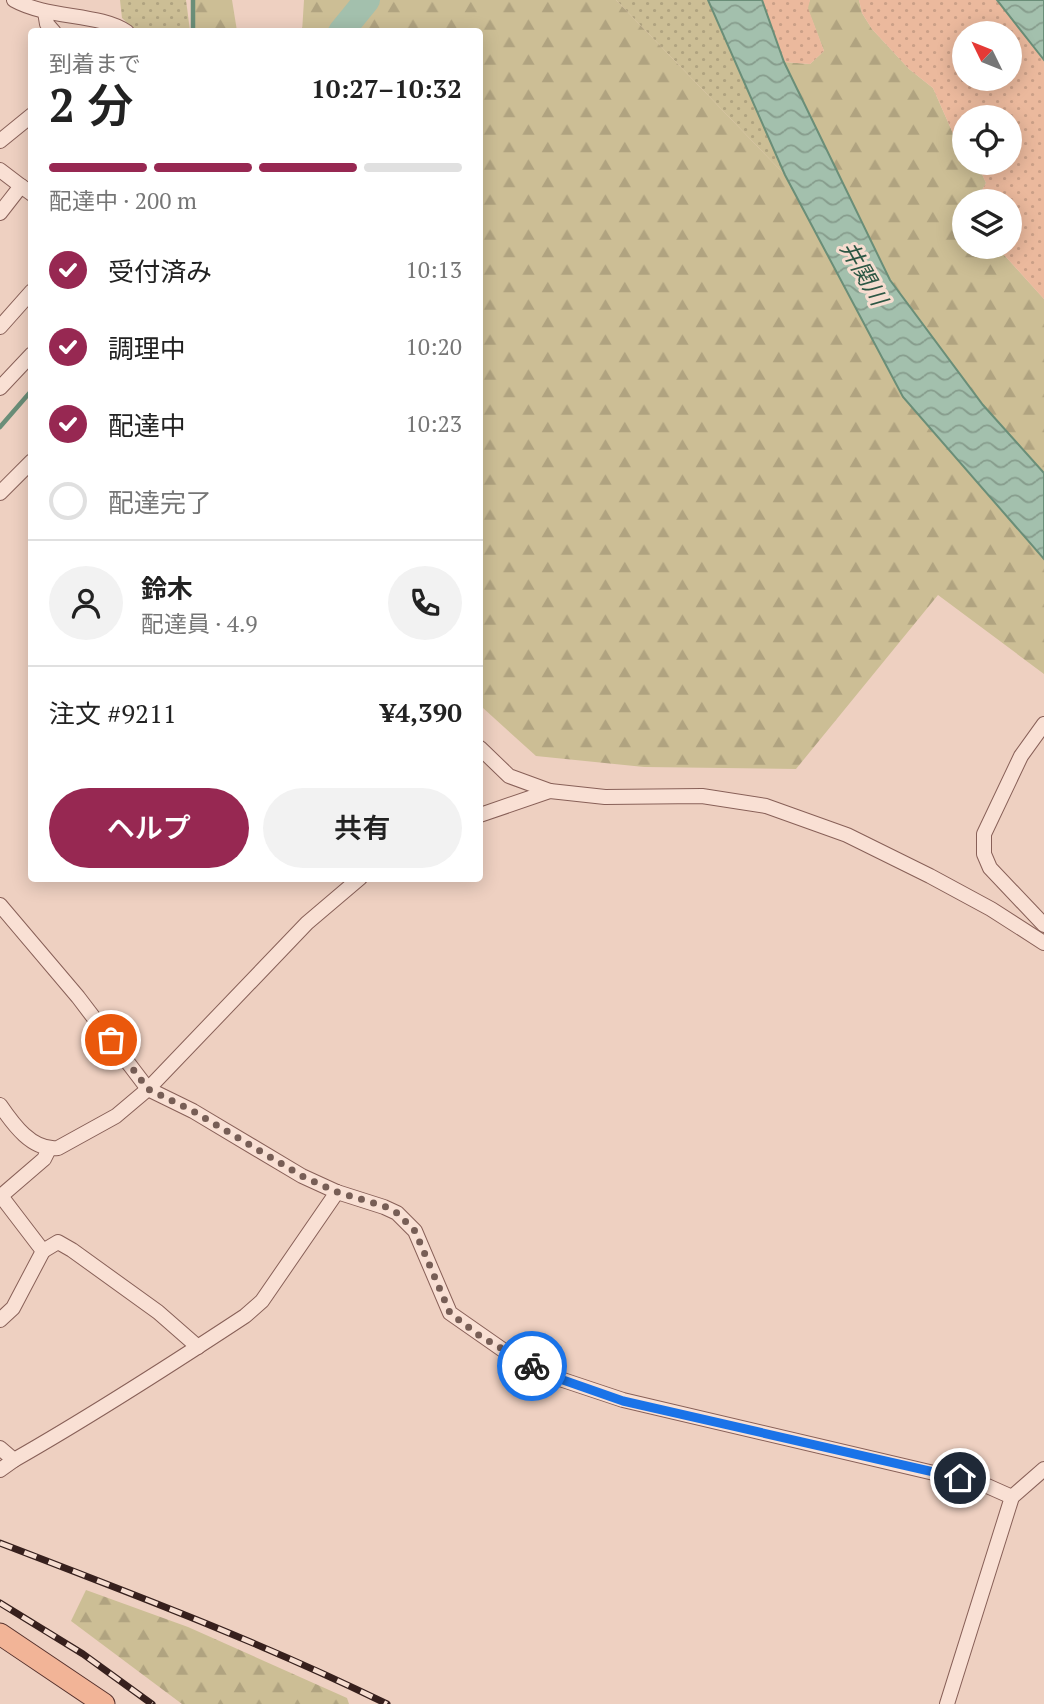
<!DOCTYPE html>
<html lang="ja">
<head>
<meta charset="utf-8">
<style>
  body { margin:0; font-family:"PT Serif","Noto Sans JP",serif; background:#f2f2f2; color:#222; height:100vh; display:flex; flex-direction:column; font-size:26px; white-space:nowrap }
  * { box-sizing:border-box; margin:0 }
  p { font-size:23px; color:#767676 }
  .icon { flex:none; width:38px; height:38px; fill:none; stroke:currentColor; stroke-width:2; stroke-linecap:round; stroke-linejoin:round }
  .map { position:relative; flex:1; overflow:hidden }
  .panel { position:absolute; left:28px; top:28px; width:455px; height:854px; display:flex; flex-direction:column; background:#fff; border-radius:7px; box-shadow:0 4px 18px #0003 }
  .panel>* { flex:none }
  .needle { width:46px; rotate:313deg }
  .fabs { position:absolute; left:952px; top:21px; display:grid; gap:14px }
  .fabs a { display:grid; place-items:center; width:70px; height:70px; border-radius:50%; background:#fff; box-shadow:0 4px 18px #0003; font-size:35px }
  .pin { position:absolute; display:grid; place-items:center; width:60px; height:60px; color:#fff; margin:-30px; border:4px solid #fff; border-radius:50%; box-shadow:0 2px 7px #0007 }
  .courier { position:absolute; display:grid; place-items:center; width:70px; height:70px; margin:-35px; border:5px solid #1a73e8; border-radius:50%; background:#fff; color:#222; box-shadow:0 2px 9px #0007 }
  .head em { font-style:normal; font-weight:600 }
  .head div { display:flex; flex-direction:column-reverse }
  .head { display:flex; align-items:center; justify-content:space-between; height:119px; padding:0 21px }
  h1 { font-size:46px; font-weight:600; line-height:52px }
  .bar { display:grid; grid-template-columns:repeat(4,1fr); gap:10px 7px; align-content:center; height:84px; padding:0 21px }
  .bar i { height:9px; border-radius:5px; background:#e0e0e0 }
  .bar .on { background:#972852 }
  .bar p { grid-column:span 4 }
  .line { display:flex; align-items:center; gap:18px; padding:0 21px; border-top:2px solid #e0e0e0 }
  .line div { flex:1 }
  .round { display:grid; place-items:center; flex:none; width:74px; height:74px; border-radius:37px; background:#f2f2f2 }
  ol { padding:0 21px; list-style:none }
  li { display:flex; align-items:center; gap:21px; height:77px }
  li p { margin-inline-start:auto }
  li .icon { padding:7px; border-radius:50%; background:#972852; color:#fff; stroke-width:4 }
  li:last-child { color:#767676 }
  li i { width:38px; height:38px; border:4px solid #e0e0e0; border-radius:50% }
  .primary-button { display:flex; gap:14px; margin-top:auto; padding:14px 21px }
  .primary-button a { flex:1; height:80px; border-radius:42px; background:#972852; color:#fff; font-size:28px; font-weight:600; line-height:80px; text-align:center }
  .primary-button a+a { background:#f2f2f2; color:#222 }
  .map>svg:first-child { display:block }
  .grass { fill:url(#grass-dots) }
  .forest { fill:url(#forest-firs) }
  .sand { fill:url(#sand-dots); fill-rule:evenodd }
  .water { fill:url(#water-waves); stroke:#6a8e78; stroke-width:2 }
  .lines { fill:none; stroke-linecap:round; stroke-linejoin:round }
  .stream { stroke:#6a8e78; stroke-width:4.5 }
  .river { stroke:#a3c0ad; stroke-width:26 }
  .minor-casing { stroke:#886058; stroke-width:16 }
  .primary-casing { stroke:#55312d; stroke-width:23 }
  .minor { stroke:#f9e0d4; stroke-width:14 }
  .primary { stroke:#f2b497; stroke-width:21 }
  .rail-casing { stroke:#37201d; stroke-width:7 }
  .rail { stroke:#f6ddd0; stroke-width:4.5; stroke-dasharray:13; stroke-linecap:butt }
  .done { stroke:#775e56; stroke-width:7; stroke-dasharray:0 12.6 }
  .route { stroke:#1a73e8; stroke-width:9 }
  .labels { text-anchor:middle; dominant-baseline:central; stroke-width:6; stroke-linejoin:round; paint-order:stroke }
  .water-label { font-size:23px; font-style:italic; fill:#2c5744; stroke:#f6ddd0 }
</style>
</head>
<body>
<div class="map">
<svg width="1044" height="1704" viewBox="0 0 1044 1704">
  <defs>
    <pattern id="grass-dots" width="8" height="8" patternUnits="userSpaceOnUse" patternTransform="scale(1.75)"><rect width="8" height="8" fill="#ccbe95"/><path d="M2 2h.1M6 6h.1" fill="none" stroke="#b0a380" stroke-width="1.8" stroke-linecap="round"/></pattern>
    <pattern id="forest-firs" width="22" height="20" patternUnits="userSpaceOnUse" patternTransform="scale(1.75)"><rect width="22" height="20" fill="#ccbe95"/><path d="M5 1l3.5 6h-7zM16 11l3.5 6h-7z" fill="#b0a380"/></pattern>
    <pattern id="sand-dots" width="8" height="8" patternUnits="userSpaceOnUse" patternTransform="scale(1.75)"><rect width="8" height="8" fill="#ebb99d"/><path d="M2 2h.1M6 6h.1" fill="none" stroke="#ca9f87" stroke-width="1.8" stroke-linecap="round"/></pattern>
    <pattern id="water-waves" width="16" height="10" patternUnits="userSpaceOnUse" patternTransform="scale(1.75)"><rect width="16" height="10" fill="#a3c0ad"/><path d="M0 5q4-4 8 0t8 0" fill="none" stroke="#869c8c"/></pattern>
  </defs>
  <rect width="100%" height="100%" fill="#eed0c1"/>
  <g class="grass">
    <path d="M120,0h66l4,31h-54l-14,-13z"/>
    <path d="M616,0h92l77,175z"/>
  </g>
  <g class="forest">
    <path d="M191,0h41l5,31h-42z"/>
    <path d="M304,0h312l169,175 118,222 141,162v115l-106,-79 -142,174 -152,-2 -108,-11 -53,-48 -3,-5v-671h-178z"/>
    <path d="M810,0h49l3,13 10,16 37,40 24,19 26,59 5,2v14h13l9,20 -10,18h-12v46h33l47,52v174l-61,-68 -93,-125 -106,-218 26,2 14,-13 -17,-44z"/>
    <path d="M86,1590l102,37 159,71 2,6h-167l-111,-83z"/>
  </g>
  <g class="sand">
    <path d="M762,0h48l-2,8 16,43 -14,13 -26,-2z"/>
    <path d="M859,0h138l47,60v239l-47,-52h13v-46h-34l10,-18 -9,-20h33v-46h-46v32l-5,-2 -26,-59 -24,-19 -37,-40 -10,-16zM964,33h46v46h-46z"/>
  </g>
  <g class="water">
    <path d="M708,0h54l22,62 106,218 93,125 61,68v86l-141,-162 -118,-222z"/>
    <path d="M997,0h47v60z"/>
  </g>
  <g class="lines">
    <g class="stream">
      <path d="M193,0v32"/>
      <path d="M0,427l32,-37"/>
    </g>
    <path class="river" d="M341,32l26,-32"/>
    <g class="minor-casing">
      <g id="minor">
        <path d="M14,0c34,19 86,13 113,32"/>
        <path d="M45,12l2,12 7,8"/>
        <path d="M0,141l32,-26"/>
        <path d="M0,170l21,16"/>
        <path d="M0,213l21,-27 11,8"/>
        <path d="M0,327l32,-36"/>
        <path d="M0,388l32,-34"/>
        <path d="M0,493l32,-32"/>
        <path d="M1044,724l-23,32 -37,78v20l6,14 54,57"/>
        <path d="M480,748l29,28 41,15"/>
        <path d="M480,815l70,-24 55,6 97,-1 64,10 81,29 83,41 61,33 53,34"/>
        <path d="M0,905l78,92 70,92 45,22 109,65 35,16 47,15 13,6 18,18 35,82 53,37 33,19 27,11 60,20 362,85 27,12"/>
        <path d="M0,1105c13,19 32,46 58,43l58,-32 32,-27 159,-166 53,-45"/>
        <path d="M43,1251l15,-9 14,8 86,62 40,35"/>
        <path d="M0,1320l13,-12 30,-57 -42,-55 43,-37 5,-10"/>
        <path d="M0,1448l14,12c79,-45 155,-94 231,-144l17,-15 75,-109"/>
        <path d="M0,1470l14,-10"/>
        <path d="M947,1704l65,-207 32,-28"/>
      </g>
    </g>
    <g class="primary-casing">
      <path id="primary" d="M0,1634l104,70"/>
    </g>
    <use href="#minor" class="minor"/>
    <use href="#primary" class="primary"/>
    <g class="rail-casing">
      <g id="rail">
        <path d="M0,1543c130,50 261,99 387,161"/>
        <path d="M0,1603l83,51 69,50"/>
      </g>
    </g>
    <use href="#rail" class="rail"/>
  </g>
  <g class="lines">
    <path class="done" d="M111,1040l37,49 45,22 109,65 35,16 47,14 13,7 18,18 35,82 30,23 52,30"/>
    <path class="route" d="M532,1366l31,14 60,21 337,77"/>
  </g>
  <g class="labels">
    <g class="water-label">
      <text transform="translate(864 273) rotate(60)">井関川</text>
    </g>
  </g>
</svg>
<div class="fabs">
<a><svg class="needle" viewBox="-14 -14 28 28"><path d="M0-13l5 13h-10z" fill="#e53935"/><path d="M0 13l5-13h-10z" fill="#767676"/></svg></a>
<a><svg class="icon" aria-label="locate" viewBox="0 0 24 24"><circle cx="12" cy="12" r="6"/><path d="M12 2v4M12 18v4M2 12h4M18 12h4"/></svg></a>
<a><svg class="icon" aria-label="layers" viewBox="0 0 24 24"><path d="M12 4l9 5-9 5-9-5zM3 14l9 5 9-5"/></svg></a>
</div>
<div class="pin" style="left:111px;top:1040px;background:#ea580c"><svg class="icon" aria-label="bag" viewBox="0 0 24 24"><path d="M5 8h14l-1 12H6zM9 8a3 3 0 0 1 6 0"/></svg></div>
<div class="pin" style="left:960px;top:1478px;background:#1f2937"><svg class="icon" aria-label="home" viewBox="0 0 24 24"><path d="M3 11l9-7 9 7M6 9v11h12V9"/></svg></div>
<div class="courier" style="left:532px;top:1366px"><svg class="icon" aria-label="bike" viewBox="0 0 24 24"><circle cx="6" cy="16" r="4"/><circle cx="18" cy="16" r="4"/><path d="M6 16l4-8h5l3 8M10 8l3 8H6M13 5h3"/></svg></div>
<section class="panel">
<div class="head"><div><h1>2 分</h1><p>到着まで</p></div><em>10:27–10:32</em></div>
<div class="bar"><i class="on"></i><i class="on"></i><i class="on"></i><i></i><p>配達中 · 200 m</p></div>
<ol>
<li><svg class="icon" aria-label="check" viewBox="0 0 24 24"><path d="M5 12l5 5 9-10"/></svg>受付済み<p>10:13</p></li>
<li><svg class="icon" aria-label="check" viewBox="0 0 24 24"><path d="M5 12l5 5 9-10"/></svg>調理中<p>10:20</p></li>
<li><svg class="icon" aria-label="check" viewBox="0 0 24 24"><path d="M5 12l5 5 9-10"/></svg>配達中<p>10:23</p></li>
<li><i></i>配達完了</li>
</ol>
<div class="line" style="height:126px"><a class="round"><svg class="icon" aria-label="person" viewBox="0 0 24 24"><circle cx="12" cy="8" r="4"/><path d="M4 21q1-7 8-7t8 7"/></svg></a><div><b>鈴木</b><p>配達員 · 4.9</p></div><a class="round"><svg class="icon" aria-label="phone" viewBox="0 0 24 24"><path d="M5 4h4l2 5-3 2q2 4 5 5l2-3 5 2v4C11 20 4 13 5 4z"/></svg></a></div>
<div class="line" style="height:91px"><div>注文 #9211</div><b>¥4,390</b></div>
<div class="primary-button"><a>ヘルプ</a><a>共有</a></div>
</section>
</div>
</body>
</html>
